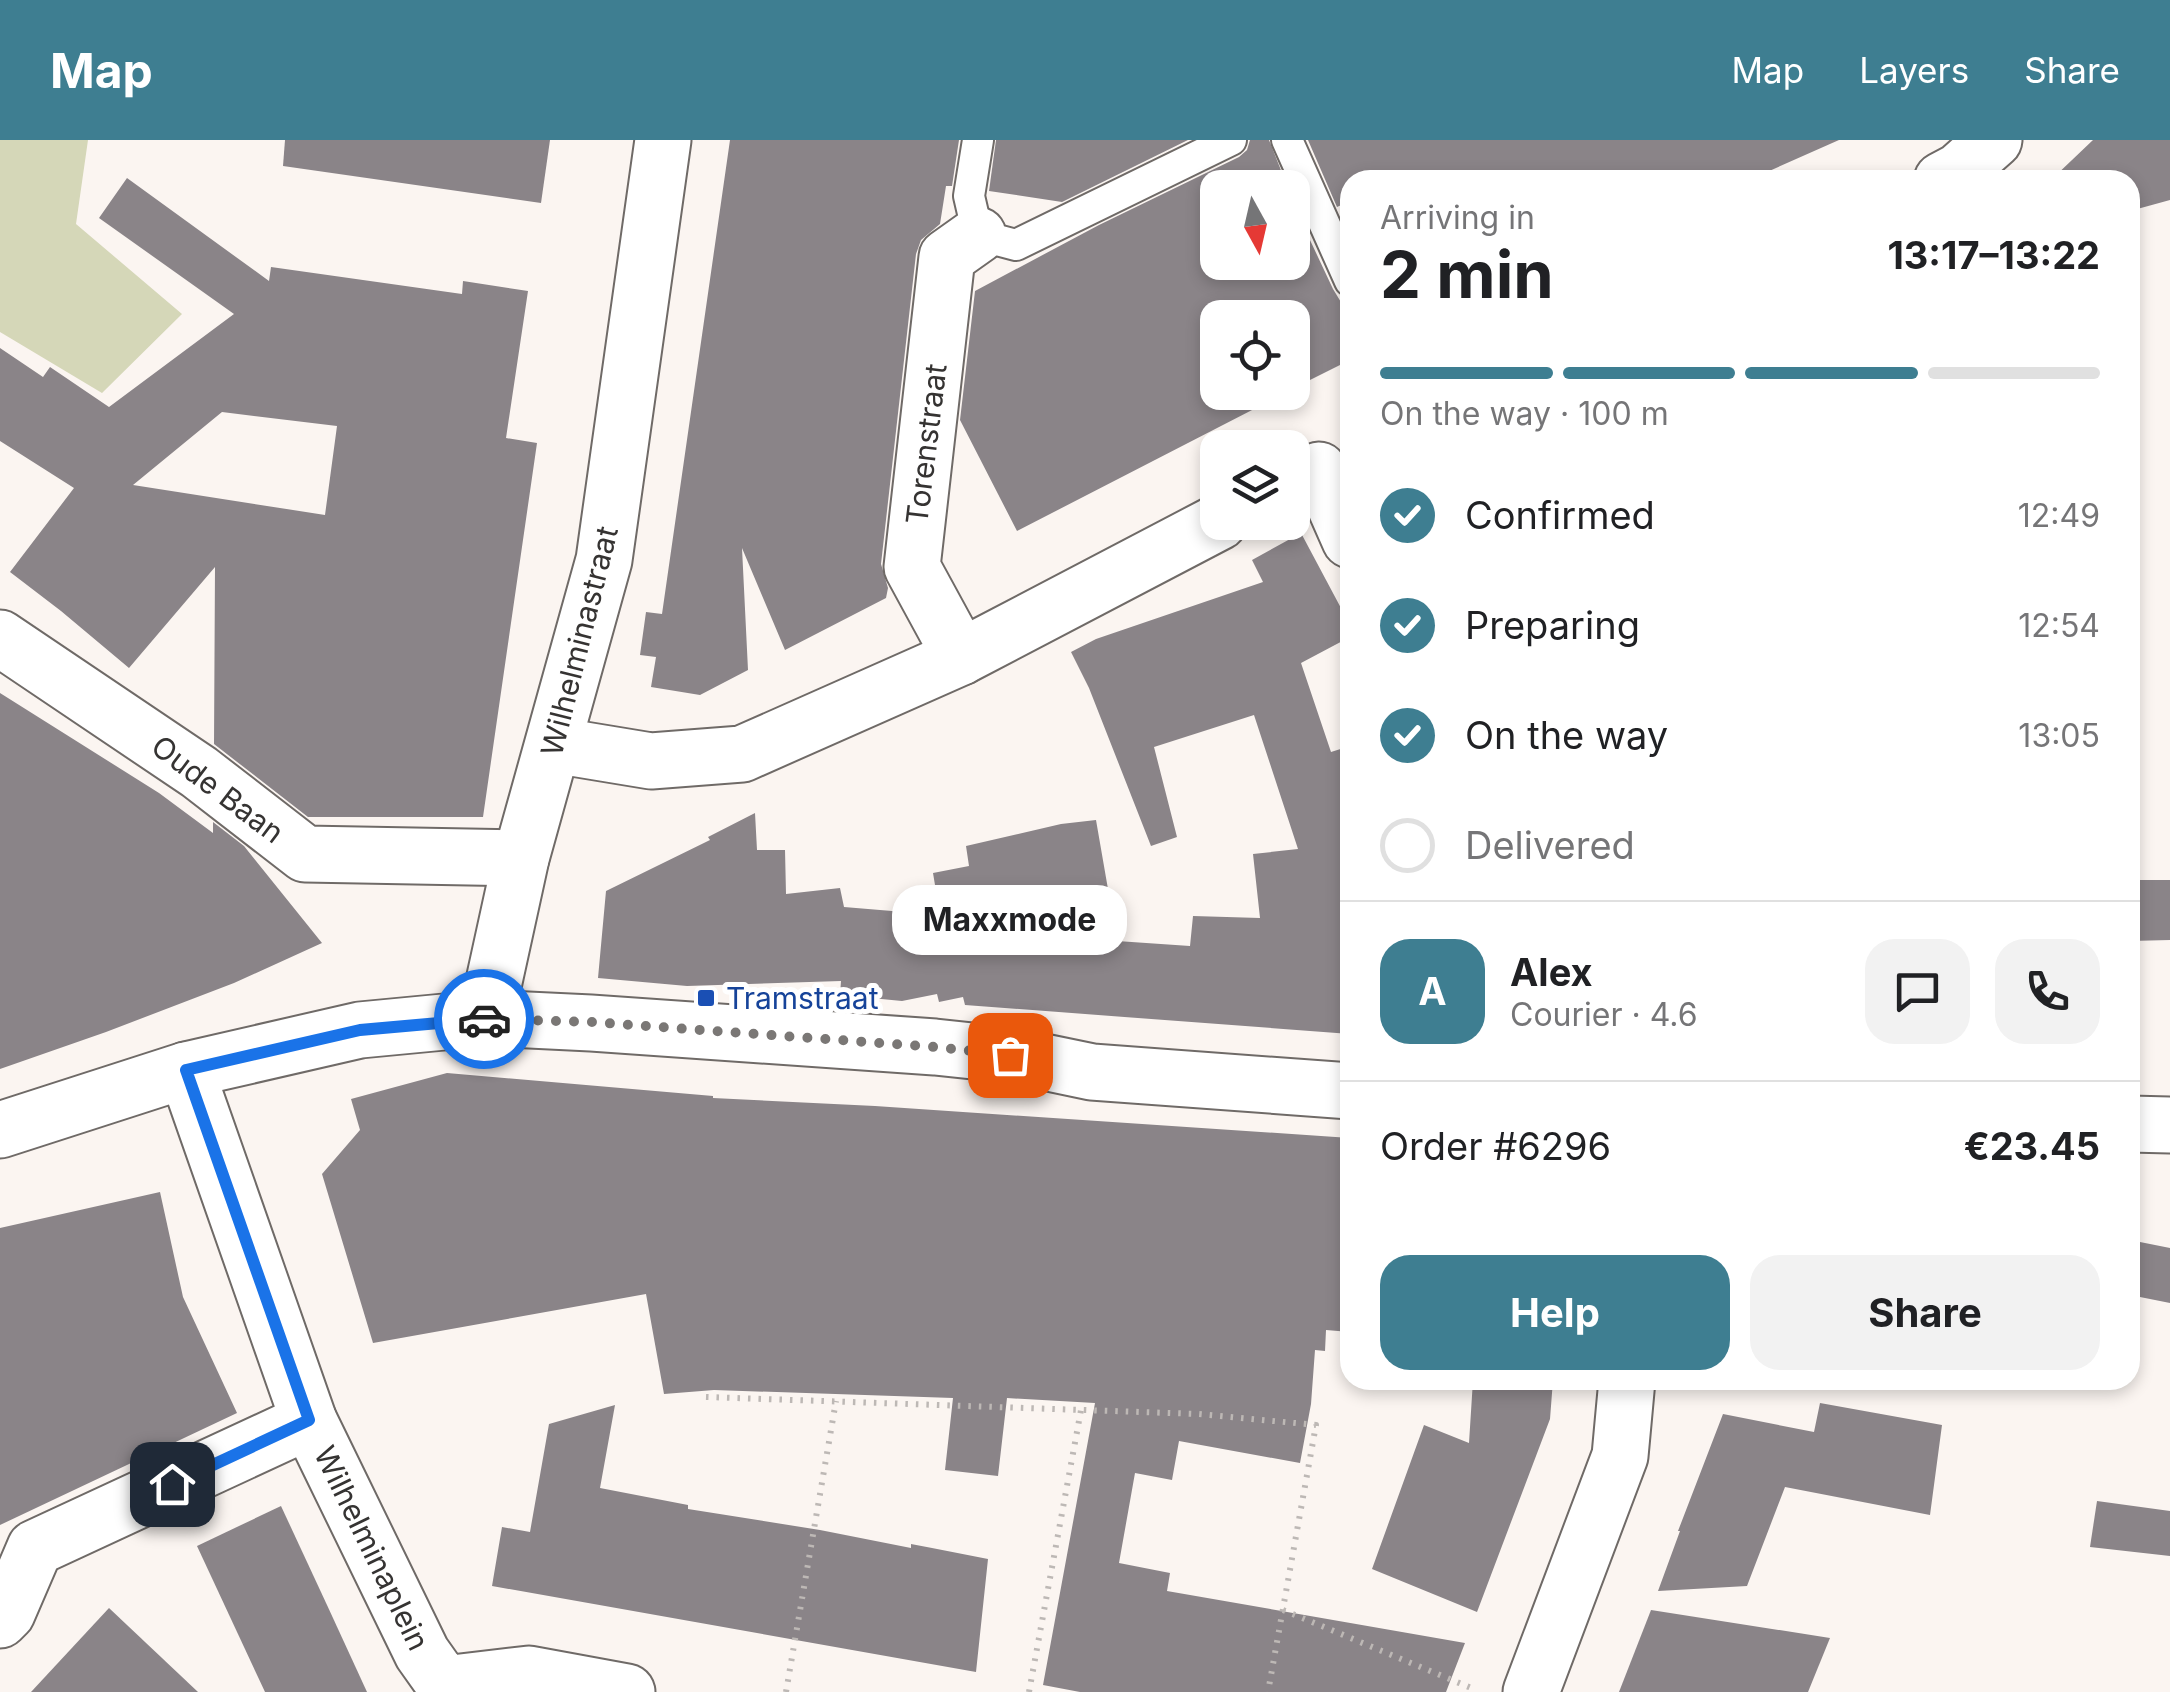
<!DOCTYPE html>
<html lang="en">
<head>
<meta charset="utf-8">
<style>
  body { margin:0; font-family:Inter,sans-serif; background:#f2f2f2; color:#202124; height:100vh; display:flex; flex-direction:column; font-size:38px; white-space:nowrap }
  * { box-sizing:border-box; margin:0 }
  p { font-size:32px; color:#757577 }
  .icon { flex:none; width:55px; height:55px; fill:none; stroke:currentColor; stroke-width:2; stroke-linecap:round; stroke-linejoin:round }
  .map { position:relative; flex:1; overflow:hidden }
  .panel { position:absolute; left:1340px; top:30px; width:800px; height:1220px; display:flex; flex-direction:column; background:#fff; border-radius:30px; box-shadow:0 5px 15px #0003 }
  .panel>* { flex:none }
  .needle { width:65px; rotate:172deg }
  .tools { position:absolute; left:1200px; top:30px; display:grid; gap:20px }
  .tools a { display:grid; place-items:center; width:110px; height:110px; border-radius:20px; background:#fff; box-shadow:0 5px 15px #0003; font-size:50px }
  .pin { position:absolute; display:grid; place-items:center; width:85px; height:85px; color:#fff; margin:-42px; border-radius:20px; box-shadow:0 5px 15px #0006 }
  .courier { position:absolute; display:grid; place-items:center; width:100px; height:100px; margin:-50px; border:8px solid #1a73e8; border-radius:50%; background:#fff; color:#222; box-shadow:0 2px 12px #0007 }
  .bubble { position:absolute; height:70px; border-radius:30px; background:#fff; box-shadow:0 5px 15px #0003; font-size:32px; font-weight:700; line-height:70px; text-align:center }
  .head em { font-style:normal; font-weight:700 }
  .head div { display:flex; flex-direction:column-reverse }
  .head { display:flex; align-items:center; justify-content:space-between; height:170px; padding:0 40px }
  h1 { font-size:65px; font-weight:700; line-height:75px }
  .bar { display:grid; grid-template-columns:repeat(4,1fr); gap:15px 10px; align-content:center; height:120px; padding:0 40px }
  .bar i { height:12px; border-radius:8px; background:#e0e0e0 }
  .bar .active { background:#3e7e91 }
  .bar p { grid-column:span 4 }
  .line { display:flex; align-items:center; gap:25px; padding:0 40px; border-top:2px solid #e0e0e0 }
  .line div { flex:1 }
  .round { display:grid; place-items:center; flex:none; width:105px; height:105px; border-radius:30px; background:#f2f2f2 }
  ol { padding:0 40px; list-style:none }
  li { display:flex; align-items:center; gap:30px; height:110px }
  li p { margin-inline-start:auto }
  li .icon { padding:10px; border-radius:50%; background:#3e7e91; color:#fff; stroke-width:4 }
  li:last-child { color:#757577 }
  li i { width:55px; height:55px; border:5px solid #e0e0e0; border-radius:50% }
  .button { display:flex; gap:20px; margin-top:auto; padding:20px 40px }
  .button a { flex:1; height:115px; border-radius:30px; background:#3e7e91; color:#fff; font-size:40px; font-weight:700; line-height:115px; text-align:center }
  .button a+a { background:#f2f2f2; color:#202124 }
  header { display:flex; align-items:center; gap:60px; box-sizing:border-box; height:140px; padding:0 50px; background:#3e7e91; color:#fff }
  header strong { font-size:48px }
  nav { display:flex; gap:55px; margin-inline-start:auto; font-size:35px }
  .map>svg:first-child { display:block }
  .green { fill:#d5d7b8 }
  .building { fill:#8a8488; fill-rule:evenodd }
  .lines { fill:none; stroke-linecap:round; stroke-linejoin:round }
  .service-casing { stroke:#6f6a67; stroke-width:34 }
  .minor-casing { stroke:#6f6a67; stroke-width:59 }
  .tertiary-casing { stroke:#6f6a67; stroke-width:59 }
  .path { stroke:#bdb8b5; stroke-width:6; stroke-dasharray:2.5 8; stroke-linecap:butt }
  .service { stroke:#fff; stroke-width:30 }
  .minor { stroke:#fff; stroke-width:55 }
  .tertiary { stroke:#fff; stroke-width:55 }
  .done { stroke:#7a7775; stroke-width:10; stroke-dasharray:0 18 }
  .route { stroke:#1a73e8; stroke-width:12 }
  .transit-dot { fill:#1a4fb4; stroke:#fff; stroke-width:4 }
  .labels { text-anchor:middle; dominant-baseline:central; stroke-width:10; stroke-linejoin:round; paint-order:stroke }
  .street-label { font-size:30px; fill:#353332; stroke:#fff }
  .transit-label { font-size:30px; fill:#164399; stroke:#fff; text-anchor:start }
</style>
</head>
<body>
<header>
<strong>Map</strong>
<nav><a>Map</a><a>Layers</a><a>Share</a></nav>
</header>
<div class="map">
<svg width="2170" height="1552" viewBox="0 0 2170 1552">
  <rect width="100%" height="100%" fill="#fbf5f1"/>
  <path class="green" d="M0,0h88l-12,84 106,90 -80,79 -102,-61z"/>
  <g class="building">
    <path d="M285,0h265l-9,63 -258,-37z"/>
    <path d="M730,0h229l-7,46h-6l-6,38 -19,16 -5,14 -35,310 7,24 -2,10 -101,52 -43,-102 6,122 -48,25 -49,-8 5,-30 -16,-2 6,-43 16,2z"/>
    <path d="M996,0h192l-126,62 -73,-11z"/>
    <path d="M1250,0h19l19,48h-70v74h74v-64l11,24 -1,1 31,66 17,28v43l-58,29v-71h-74v74h69l-270,139 -57,-111 15,-129 124,-66 140,-68 8,-7z"/>
    <path d="M1308,0h531l-90,40h-399v21l-13,6z"/>
    <path d="M2093,0h77v60l-40,11v-31h-79z"/>
    <path d="M127,38l142,103 2,-14 191,27 1,-13 65,10 -22,147 31,5 -54,374h-175l-94,-73 1,-177 -86,101 -68,-57 -51,-39 64,-84 -74,-47v-93l43,29 7,-10 59,40 125,-93 -135,-96zM222,272l115,14 -12,89 -192,-30z"/>
    <path d="M1301,393l49,92v12l-49,26 30,89 19,-6v288l-385,-29 -2,-8 -24,5 -2,-8 -35,7 -62,-6 1,-14 -154,5 -89,-8 8,-87 104,-51 -2,-3 47,-24 2,37h28l1,44 54,-6 4,19 96,8 -7,-42 36,-7 -3,-20 95,-22 35,-4 21,121 73,5 3,-30 67,2 -7,-64 45,-5 -44,-134 -100,32 23,90 -26,9 -62,-158 -18,-36 25,-13 167,-57 -11,-22z"/>
    <path d="M0,553l159,100 54,40v-11l31,24 78,97 -88,40 -128,49 -106,37z"/>
    <path d="M2130,740h40v60l-40,1z"/>
    <path d="M447,933l266,23v2l162,8 475,32v194l-24,-2 -1,21 -10,-1 -4,54 -11,59 -121,-22 -7,39 -37,-7 -16,90 51,10 -3,18 298,52 -19,49h-366l-37,-7 52,-282 -88,-5 -9,78 -53,-6 8,-72 -239,-8 -50,4 -18,-100 -273,49 -51,-169 38,-44 -9,-31z"/>
    <path d="M160,1052l23,105 54,116 -237,112v-297z"/>
    <path d="M2130,1100l40,8v55l-40,-8z"/>
    <path d="M1473,1240h80l-3,39 -73,193 -105,-43 52,-144 45,18z"/>
    <path d="M1820,1263l122,22 -12,90 -145,-28 -38,99 -89,5 22,-60h-2l45,-117 91,18z"/>
    <path d="M615,1265l-15,83 88,17v4l132,21 91,18v-4l21,4 56,11 -12,113 -484,-86 10,-59 28,5 19,-108z"/>
    <path d="M2097,1361l73,10v45l-80,-9z"/>
    <path d="M281,1366l46,99 40,87h-102l-68,-146z"/>
    <path d="M109,1468l89,84h-167z"/>
    <path d="M1651,1470l179,28 -22,54h-189z"/>
  </g>
  <g class="lines">
    <g class="service-casing">
      <g id="service">
        <path d="M978,0l-9,56 9,39 38,10 215,-105"/>
        <path d="M1287,0l63,141"/>
      </g>
    </g>
    <g class="minor-casing">
      <g id="minor">
        <path d="M1942,40l17,-9 35,-31"/>
        <path d="M1319,330l31,70"/>
        <path d="M0,498l199,134 106,82 216,4"/>
        <path d="M961,517l-49,-90 35,-310 31,-22"/>
        <path d="M554,605l97,16 91,-7 219,-97 258,-135"/>
        <path d="M486,878l35,-160 83,-298 59,-420"/>
        <path d="M186,930l123,351 113,232 22,31 85,-10 98,18"/>
        <path d="M0,1480l7,-7 28,-65 274,-127"/>
        <path d="M1531,1552l89,-236 7,-76"/>
      </g>
    </g>
    <g class="tertiary-casing">
      <g id="tertiary">
        <path d="M2130,984l40,1"/>
        <path d="M0,990l186,-60 174,-40 126,-12 105,5 344,24 75,8 82,17 258,19"/>
      </g>
    </g>
    <g class="path">
      <path d="M706,1257l493,17 117,11 -48,267"/>
      <path d="M1283,1470l193,80"/>
      <path d="M786,1552l50,-291"/>
      <path d="M1029,1552l52,-282"/>
    </g>
    <use href="#service" class="service"/>
    <use href="#minor" class="minor"/>
    <use href="#tertiary" class="tertiary"/>
  </g>
  <g class="lines">
    <path class="done" d="M484,879l107,3 344,25 75,8"/>
    <path class="route" d="M172,1344l137,-64 -123,-350 174,-40 124,-11"/>
  </g>
  <rect class="transit-dot" x="696" y="848" width="20" height="20" rx="5"/>
  <g class="labels">
    <g class="street-label">
      <text transform="translate(926 304) rotate(-83)">Torenstraat</text>
      <text transform="translate(579 501) rotate(-76)">Wilhelminastraat</text>
      <text transform="translate(218 649) rotate(37)">Oude Baan</text>
      <text transform="translate(372 1408) rotate(64)">Wilhelminaplein</text>
    </g>
    <g class="transit-label">
      <text x="726" y="858">Tramstraat</text>
    </g>
  </g>
</svg>
<div class="tools">
<a><svg class="needle" viewBox="-14 -14 28 28"><path d="M0-13l5 13h-10z" fill="#e53935"/><path d="M0 13l5-13h-10z" fill="#757577"/></svg></a>
<a><svg class="icon" aria-label="locate" viewBox="0 0 24 24"><circle cx="12" cy="12" r="6"/><path d="M12 2v4M12 18v4M2 12h4M18 12h4"/></svg></a>
<a><svg class="icon" aria-label="layers" viewBox="0 0 24 24"><path d="M12 4l9 5-9 5-9-5zM3 14l9 5 9-5"/></svg></a>
</div>
<div class="pin" style="left:1010px;top:915px;background:#ea580c"><svg class="icon" aria-label="bag" viewBox="0 0 24 24"><path d="M5 8h14l-1 12H6zM9 8a3 3 0 0 1 6 0"/></svg></div>
<div class="pin" style="left:172px;top:1344px;background:#1f2937"><svg class="icon" aria-label="home" viewBox="0 0 24 24"><path d="M3 11l9-7 9 7M6 9v11h12V9"/></svg></div>
<div class="courier" style="left:484px;top:879px"><svg class="icon" aria-label="car" viewBox="0 0 24 24"><path d="M5 17H2v-5l4-1 3-4h7l3 4 3 1v5h-3M9 17h6M6 11h13"/><circle cx="7" cy="17" r="2"/><circle cx="17" cy="17" r="2"/></svg></div>
<div class="bubble" style="left:892px;top:745px;width:235px">Maxxmode</div>
<section class="panel">
<div class="head"><div><h1>2 min</h1><p>Arriving in</p></div><em>13:17–13:22</em></div>
<div class="bar"><i class="active"></i><i class="active"></i><i class="active"></i><i></i><p>On the way · 100 m</p></div>
<ol>
<li><svg class="icon" aria-label="check" viewBox="0 0 24 24"><path d="M5 12l5 5 9-10"/></svg>Confirmed<p>12:49</p></li>
<li><svg class="icon" aria-label="check" viewBox="0 0 24 24"><path d="M5 12l5 5 9-10"/></svg>Preparing<p>12:54</p></li>
<li><svg class="icon" aria-label="check" viewBox="0 0 24 24"><path d="M5 12l5 5 9-10"/></svg>On the way<p>13:05</p></li>
<li><i></i>Delivered</li>
</ol>
<div class="line" style="height:180px"><b class="round" style="background:#3e7e91;color:#fff">A</b><div><b>Alex</b><p>Courier · 4.6</p></div><a class="round"><svg class="icon" aria-label="chat" viewBox="0 0 24 24"><path d="M4 5h16v11H9l-5 4z"/></svg></a><a class="round"><svg class="icon" aria-label="phone" viewBox="0 0 24 24"><path d="M5 4h4l2 5-3 2q2 4 5 5l2-3 5 2v4C11 20 4 13 5 4z"/></svg></a></div>
<div class="line" style="height:130px"><div>Order #6296</div><b>€23.45</b></div>
<div class="button"><a>Help</a><a>Share</a></div>
</section>
</div>
</body>
</html>
